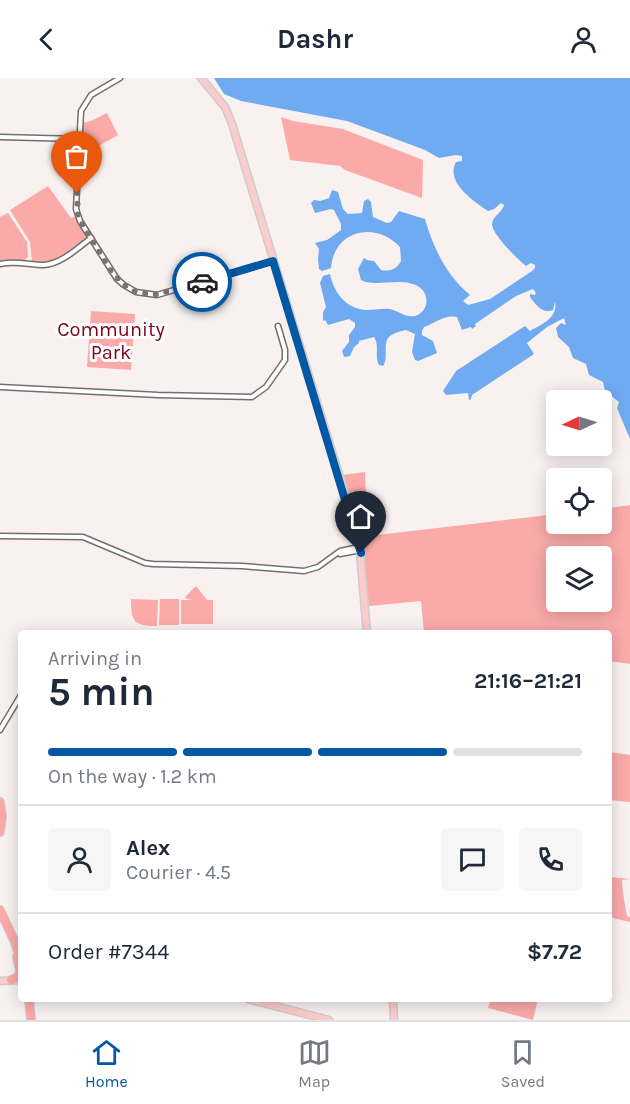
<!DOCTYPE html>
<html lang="en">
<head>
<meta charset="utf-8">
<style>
  body { margin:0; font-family:Karla,sans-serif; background:#f6f6f7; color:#1f2937; height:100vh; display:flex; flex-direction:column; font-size:22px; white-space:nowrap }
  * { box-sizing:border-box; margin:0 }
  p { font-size:20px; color:#747a83 }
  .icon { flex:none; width:33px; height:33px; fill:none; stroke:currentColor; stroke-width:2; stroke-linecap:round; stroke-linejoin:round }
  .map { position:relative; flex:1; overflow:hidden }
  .side { position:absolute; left:18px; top:552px; width:594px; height:372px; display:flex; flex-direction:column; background:#fff; border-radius:6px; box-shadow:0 3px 15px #0003 }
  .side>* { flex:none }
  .needle { width:39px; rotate:266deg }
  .tools { position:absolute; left:546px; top:312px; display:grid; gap:12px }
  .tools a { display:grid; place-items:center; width:66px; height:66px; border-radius:6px; background:#fff; box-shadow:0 3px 15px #0003; font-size:30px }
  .pin { position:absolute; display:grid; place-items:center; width:51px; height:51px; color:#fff; margin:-62px -26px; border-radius:50% 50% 50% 0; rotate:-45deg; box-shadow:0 0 6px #0007 }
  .pin .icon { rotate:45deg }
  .courier { position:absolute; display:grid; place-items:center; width:60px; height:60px; margin:-30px; border:4px solid #0158a5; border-radius:50%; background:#fff; color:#222; box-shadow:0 2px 8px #0007 }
  .headline em { font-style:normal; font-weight:700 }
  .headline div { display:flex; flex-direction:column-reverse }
  .headline { display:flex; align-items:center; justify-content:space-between; height:102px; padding:0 30px }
  h1 { font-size:39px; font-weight:700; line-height:45px }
  .bar { display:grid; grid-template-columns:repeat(4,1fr); gap:9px 6px; align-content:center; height:72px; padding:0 30px }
  .bar i { height:8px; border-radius:4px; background:#e0e1e3 }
  .bar .on { background:#0158a5 }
  .bar p { grid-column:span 4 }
  .line { display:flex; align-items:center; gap:15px; padding:0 30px; border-top:2px solid #e0e1e3 }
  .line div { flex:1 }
  .round { display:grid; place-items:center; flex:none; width:63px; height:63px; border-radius:6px; background:#f6f6f7 }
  header { display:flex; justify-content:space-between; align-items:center; height:78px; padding:0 30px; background:#fff; font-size:27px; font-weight:700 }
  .tab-bar { display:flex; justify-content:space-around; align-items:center; height:84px; border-top:2px solid #e0e1e3; background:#fff; font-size:16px; color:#747a83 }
  .tab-bar a { display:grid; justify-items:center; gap:3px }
  .tab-bar .on { color:#0158a5 }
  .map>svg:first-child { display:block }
  .green { fill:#f9aaa9; fill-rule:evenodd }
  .water { fill:#70abf2 }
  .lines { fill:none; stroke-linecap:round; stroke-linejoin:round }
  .minor-casing { stroke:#746e6e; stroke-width:7 }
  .major-casing { stroke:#cecdcd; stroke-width:9 }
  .highway-casing { stroke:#cecdcd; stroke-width:10 }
  .minor { stroke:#fff; stroke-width:4 }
  .major { stroke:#fccbcb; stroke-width:6 }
  .highway { stroke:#faa9a8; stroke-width:8 }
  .done { stroke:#777473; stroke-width:6; stroke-dasharray:0 10.8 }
  .route { stroke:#0158a5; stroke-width:8 }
  .labels { text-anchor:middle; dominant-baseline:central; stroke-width:6; stroke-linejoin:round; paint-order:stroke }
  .park-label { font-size:20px; fill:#7e011d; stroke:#fff }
</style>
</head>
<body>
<header><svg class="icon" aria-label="back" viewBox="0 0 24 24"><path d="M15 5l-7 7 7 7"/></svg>Dashr<svg class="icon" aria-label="person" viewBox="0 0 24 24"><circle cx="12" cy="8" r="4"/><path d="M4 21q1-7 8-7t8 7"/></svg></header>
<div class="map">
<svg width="630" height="942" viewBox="0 0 630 942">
  <rect width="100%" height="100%" fill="#f8f1f0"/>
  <g class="green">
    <path d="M107,35l11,22 -37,21 1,-33 9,-2z"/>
    <path d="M281,39l12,4 50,8 80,31 -1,38 -77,-28 -5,-4 -50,-6z"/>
    <path d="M48,108l23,32 5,-2 12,22 -37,25 -19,-1 -2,-20 -20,-32z"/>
    <path d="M8,135l19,29 1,15 -3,3 -25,2v-45z"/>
    <path d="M91,233l44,3 -4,56 -44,-3z"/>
    <path d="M365,394l1,29c-21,-2 -17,-5 -24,-26z"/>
    <path d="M630,427v159l-21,-3v-28h-185l-3,-32 -52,5 -9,-69 196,-23v10h46v-15zM556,478h46v46h-46z"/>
    <path d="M196,508l11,14h6v24h-32v-24h11l-8,-2z"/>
    <path d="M131,521l27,1 -1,26c-23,0 -26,-4 -26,-27z"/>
    <path d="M160,521h19v26h-20z"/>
    <path d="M609,674l21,3v47l-21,-2z"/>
    <path d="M609,799l21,2 -8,1c0,7 3,27 5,36l3,1v5l-21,-5z"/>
    <path d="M491,921h47l-5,21 -45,-12z"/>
  </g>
  <path class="water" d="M214,0h416v361l-13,-31 2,-6 -14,-11 -2,-9 -14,-7 -3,-11 -13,-6 -4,-11 -11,-10 -2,-9 5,-5 5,2 -2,-7 -17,9 -20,16 7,11 -62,41 -1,4 -2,1 -1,-7 -22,2 -3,-4 13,-20 69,-45 5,5c12,-7 28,-13 25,-29l-2,8c-11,4 -17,-5 -23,-13v-3l5,1 1,-2 -3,-4 -17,7 -41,28 1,2 -4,3 -1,-2 -9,3 -5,-13c-12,-3 -22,6 -33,10l-2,4v4l11,6 4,12 -19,8 -3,-1 -3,-8 3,-18 -9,-4c-5,1 -12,3 -16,6 -8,6 -1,22 -7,30l-4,-1c-5,-8 1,-19 -5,-28l-15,4v2l-5,4 -4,9 -6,1 -2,-6 7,-9v-7l6,-8v-4l-6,-4 -21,6 -3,-5 -2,1v-9l3,-5 -6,-24 3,-7 7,-2c4,19 16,35 37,36 8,0 15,-2 23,-1 9,2 15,9 25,7 14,-4 15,-22 4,-29 -16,-11 -45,1 -58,-7l-3,-11 6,-11 3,2 7,1 7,9c9,2 16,-1 20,-9l-1,-14c-24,-26 -66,-18 -69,21l-9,3 -3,-2 -1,-10 1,-10 -4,-6 12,-3 14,-10v-6l-7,-14 -3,-1 -16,4 -4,-10 3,-3 6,1 9,-3 3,-8 6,2 5,17 5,5 14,-1 2,-12 4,-2 3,3 2,15 14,6 4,-1 8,-11 26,8c8,28 21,56 45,76l-7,6 5,4 22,-6 42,-28 3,-3v-3l-4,-2 -5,3c-9,-7 -32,-30 -34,-41 0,-9 11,-13 12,-20l-3,-2 -7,6 -6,2c-15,-10 -43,-29 -32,-49l6,-1v-5l-6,-1 -17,3 -14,-8 -78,-29 -106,-20 -17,-7z"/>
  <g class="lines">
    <g class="minor-casing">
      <g id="minor">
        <path d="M120,0l-29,17 -10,16 -5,98 4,12 37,58 7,6 12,7 21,3 116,-34"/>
        <path d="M0,59l79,2"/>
        <path d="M0,186c15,-4 29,1 44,1 17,-1 34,-17 47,-27"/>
        <path d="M0,309l158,8 94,2 14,-10 19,-27v-10l-7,-24"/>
        <path d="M0,458l83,1 62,26 8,1 89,2 62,5 14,-4 22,-16 19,-4"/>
        <path d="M340,476l21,-4"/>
        <path d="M0,652l21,-35"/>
      </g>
    </g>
    <g class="major-casing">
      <g id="major">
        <path d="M201,0l24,29 7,17 127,416 8,93"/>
        <path d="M0,903l21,-1"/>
        <path d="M248,921l81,21"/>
        <path d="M393,921l1,21"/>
      </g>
    </g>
    <g class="highway-casing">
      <g id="highway">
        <path d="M0,724l2,14 -2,16"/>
        <path d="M0,832l15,32 6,20"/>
        <path d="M17,879l4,17"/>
        <path d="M11,902l7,-3 2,-5"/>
        <path d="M29,921l2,21"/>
      </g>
    </g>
    <use href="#minor" class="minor"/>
    <use href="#major" class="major"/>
    <use href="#highway" class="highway"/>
  </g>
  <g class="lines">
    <path class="done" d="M77,115l1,24 33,54 13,14 12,7 18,3 48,-13"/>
    <path class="route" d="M202,204l71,-21 88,292"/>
  </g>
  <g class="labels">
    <g class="park-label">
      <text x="111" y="251">Community<tspan x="111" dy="23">Park</tspan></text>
    </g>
  </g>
</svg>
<div class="tools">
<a><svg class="needle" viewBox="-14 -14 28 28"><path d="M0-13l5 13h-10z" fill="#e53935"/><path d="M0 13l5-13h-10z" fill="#747a83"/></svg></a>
<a><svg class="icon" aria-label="locate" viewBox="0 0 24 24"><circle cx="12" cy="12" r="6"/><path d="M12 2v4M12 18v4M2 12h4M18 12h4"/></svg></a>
<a><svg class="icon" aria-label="layers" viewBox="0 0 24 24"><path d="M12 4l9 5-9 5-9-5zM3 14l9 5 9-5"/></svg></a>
</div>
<div class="pin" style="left:77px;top:115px;background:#ea580c"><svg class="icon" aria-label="bag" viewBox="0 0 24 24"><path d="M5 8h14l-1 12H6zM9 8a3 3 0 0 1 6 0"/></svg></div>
<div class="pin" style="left:361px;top:475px;background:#1f2937"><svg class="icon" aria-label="home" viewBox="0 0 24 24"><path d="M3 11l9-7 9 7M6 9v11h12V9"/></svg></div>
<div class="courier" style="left:202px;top:204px"><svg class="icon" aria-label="car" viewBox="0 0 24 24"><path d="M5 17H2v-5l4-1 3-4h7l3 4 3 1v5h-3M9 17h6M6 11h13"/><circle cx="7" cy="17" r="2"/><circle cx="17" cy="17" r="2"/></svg></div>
<section class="side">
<div class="headline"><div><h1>5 min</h1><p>Arriving in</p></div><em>21:16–21:21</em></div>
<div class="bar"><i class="on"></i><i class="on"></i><i class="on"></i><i></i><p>On the way · 1.2 km</p></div>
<div class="line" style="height:108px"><a class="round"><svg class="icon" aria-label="person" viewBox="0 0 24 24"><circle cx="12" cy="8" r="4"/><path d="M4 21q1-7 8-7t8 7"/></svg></a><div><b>Alex</b><p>Courier · 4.5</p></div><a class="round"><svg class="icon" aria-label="chat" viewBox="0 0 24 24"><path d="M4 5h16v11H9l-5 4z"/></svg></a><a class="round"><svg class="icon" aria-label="phone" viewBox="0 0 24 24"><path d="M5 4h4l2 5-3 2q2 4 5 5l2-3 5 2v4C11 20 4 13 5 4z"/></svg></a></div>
<div class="line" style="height:78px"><div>Order #7344</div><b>$7.72</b></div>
</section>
</div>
<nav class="tab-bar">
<a class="on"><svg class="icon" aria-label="home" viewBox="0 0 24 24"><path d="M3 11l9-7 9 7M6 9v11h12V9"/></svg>Home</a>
<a><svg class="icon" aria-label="map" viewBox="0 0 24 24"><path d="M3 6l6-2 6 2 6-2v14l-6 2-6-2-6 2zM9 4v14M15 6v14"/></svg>Map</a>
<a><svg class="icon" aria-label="saved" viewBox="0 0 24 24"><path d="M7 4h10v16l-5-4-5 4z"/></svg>Saved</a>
</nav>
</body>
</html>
